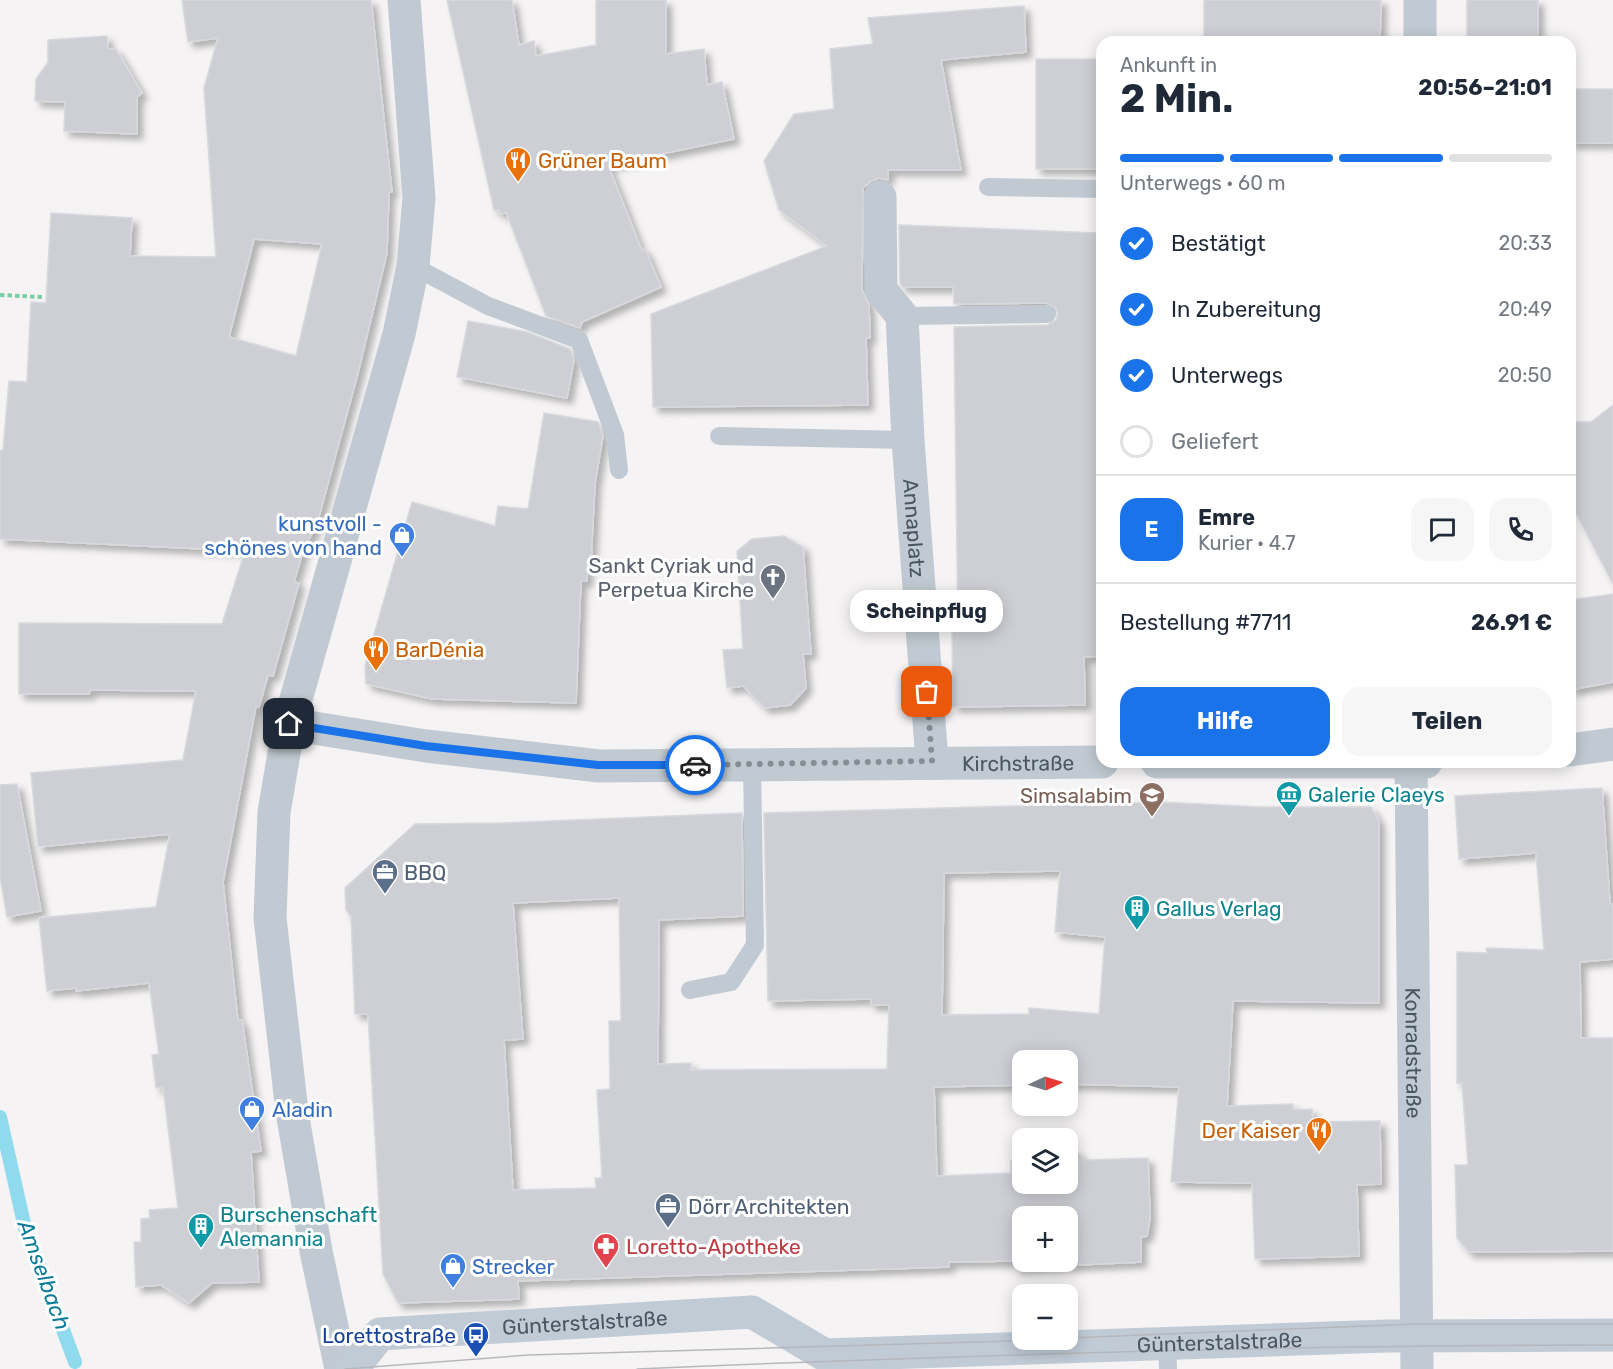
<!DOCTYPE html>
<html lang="de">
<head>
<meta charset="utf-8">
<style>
  body { margin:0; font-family:Rubik,sans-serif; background:#f6f6f7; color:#1f2937; height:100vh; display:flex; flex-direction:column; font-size:22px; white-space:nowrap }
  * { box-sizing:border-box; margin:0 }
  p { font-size:20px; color:#747a83 }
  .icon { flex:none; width:33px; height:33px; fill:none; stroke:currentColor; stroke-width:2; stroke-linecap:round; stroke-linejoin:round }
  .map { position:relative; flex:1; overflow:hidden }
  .details { position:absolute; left:1096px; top:36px; width:480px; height:732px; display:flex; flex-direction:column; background:#fff; border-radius:18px; box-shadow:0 3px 15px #0003 }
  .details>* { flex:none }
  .needle { width:39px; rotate:86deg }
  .buttons { position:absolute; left:1012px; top:1050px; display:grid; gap:12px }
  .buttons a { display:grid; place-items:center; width:66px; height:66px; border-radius:12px; background:#fff; box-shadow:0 3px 15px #0003; font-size:30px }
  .pin { position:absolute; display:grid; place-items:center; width:51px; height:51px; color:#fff; margin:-26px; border-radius:12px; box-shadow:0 3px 9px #0006 }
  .courier { position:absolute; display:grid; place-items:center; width:60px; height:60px; margin:-30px; border:4px solid #1a73e8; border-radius:50%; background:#fff; color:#222; box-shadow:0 2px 8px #0007 }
  .bubble { position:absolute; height:42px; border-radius:18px; background:#fff; box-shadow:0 3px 15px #0003; font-size:20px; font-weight:700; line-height:42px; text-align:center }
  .headline em { font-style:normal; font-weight:700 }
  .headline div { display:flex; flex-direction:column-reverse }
  .headline { display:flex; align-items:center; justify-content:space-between; height:102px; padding:0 24px }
  h1 { font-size:39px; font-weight:700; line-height:45px }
  .bar { display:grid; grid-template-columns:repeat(4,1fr); gap:9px 6px; align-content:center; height:72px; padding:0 24px }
  .bar i { height:8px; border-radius:4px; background:#e0e1e3 }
  .bar .on { background:#1a73e8 }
  .bar p { grid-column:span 4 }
  .line { display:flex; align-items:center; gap:15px; padding:0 24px; border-top:2px solid #e0e1e3 }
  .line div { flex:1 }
  .round { display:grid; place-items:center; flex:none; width:63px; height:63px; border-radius:18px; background:#f6f6f7 }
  ol { padding:0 24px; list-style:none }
  li { display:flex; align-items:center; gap:18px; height:66px }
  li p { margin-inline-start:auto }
  li .icon { padding:6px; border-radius:50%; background:#1a73e8; color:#fff; stroke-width:4 }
  li:last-child { color:#747a83 }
  li i { width:33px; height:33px; border:3px solid #e0e1e3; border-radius:50% }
  .primary-button { display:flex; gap:12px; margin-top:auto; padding:12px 24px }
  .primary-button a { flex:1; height:69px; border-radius:18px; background:#1a73e8; color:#fff; font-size:24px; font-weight:700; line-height:69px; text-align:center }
  .primary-button a+a { background:#f6f6f7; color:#1f2937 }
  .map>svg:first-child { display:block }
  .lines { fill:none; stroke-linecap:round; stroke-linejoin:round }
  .stream { stroke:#90daee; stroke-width:14 }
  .building { fill:#cdcfd5; stroke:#d7d9de; stroke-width:1.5; fill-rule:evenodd; filter:url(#shadow) }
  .path { stroke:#7ad0a6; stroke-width:4; stroke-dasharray:4.5 3; stroke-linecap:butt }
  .service { stroke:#c1cad2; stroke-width:18 }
  .minor { stroke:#c1cad2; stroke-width:33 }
  .secondary { stroke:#c1cbd6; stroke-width:33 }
  .tram { stroke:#b5b8bd; stroke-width:1.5 }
  .done { stroke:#868d94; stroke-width:6; stroke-dasharray:0 10.8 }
  .route { stroke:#1a73e8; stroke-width:8 }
  .labels { text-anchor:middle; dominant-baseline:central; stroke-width:6; stroke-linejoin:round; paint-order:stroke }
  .food-label { font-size:21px; fill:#c56008; stroke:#fff; text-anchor:start }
  .shop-label { font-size:21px; fill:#366cbe; stroke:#fff; text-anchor:start }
  .street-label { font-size:21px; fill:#4a5661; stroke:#fff }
  .worship-label { font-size:21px; fill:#5b616d; stroke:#fff; text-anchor:end }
  .culture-label { font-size:21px; fill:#0d838f; stroke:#fff; text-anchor:start }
  .education-label { font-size:21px; fill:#785e54; stroke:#fff; text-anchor:end }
  .service-label { font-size:21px; fill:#4e5e75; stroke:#fff; text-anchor:start }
  .health-label { font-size:21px; fill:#be3a42; stroke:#fff; text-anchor:start }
  .transit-label { font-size:21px; fill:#164399; stroke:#fff; text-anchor:end }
  .water-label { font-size:22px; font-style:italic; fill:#0c7c9b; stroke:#fff }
</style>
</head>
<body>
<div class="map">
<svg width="1613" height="1369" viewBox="0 0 1613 1369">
  <defs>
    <filter id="shadow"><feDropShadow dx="5.5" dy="5.5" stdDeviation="3" flood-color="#0004"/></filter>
  </defs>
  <rect width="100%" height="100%" fill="#f5f3f3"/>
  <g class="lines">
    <path class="stream" d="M0,1117l25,111 50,134"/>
  </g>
  <g class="building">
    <path d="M182,0h189l21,192h-3l-2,61 -29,120 -41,151 -13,24 -10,34 5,1 -26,93 -5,-1 -9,32 -3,-1 -33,176 15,139 4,-1 19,131 -10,1 8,130 -47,1 -23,20 -28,-18 -25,2 -2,-45h7v-23l9,-1 -1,-8 29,-2 -15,-121 -7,1 -4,-33 7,-1 -10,-71 -73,8v-3l-29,3 -8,-73 117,-11 14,-73 -132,13 -7,-74 152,-13 13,-69 -106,-1 -1,4h-70v-71l203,1 23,-73 -245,-12v-89h3l6,-69 18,1 4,-80 15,1 5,-90 81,5 -2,38 86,1 -12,-169 14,-50 -30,4zM254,239l68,5 -26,112 -67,-19z"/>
    <path d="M447,0h65l7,45 15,-4 2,15 60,-11v-45h70v54l38,-5 3,36 15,-3 12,57 -126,26 34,86 3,-2 16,38 -79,35 -2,6 -34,-12 -40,-104 -5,2 -2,-4h-5z"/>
    <path d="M1204,0h177l-1,42h-176z"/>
    <rect x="1467" y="0" width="71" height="42"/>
    <path d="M1024,6l2,46 -85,8 20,110h-73v10l-9,-2 -8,3 -8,7 -1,102 7,15 1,33h-4l2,67 -215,2 -2,-93 176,-68 -48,-36 -15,-49 30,-47 40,-5 -4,-60 43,-5 -5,-26z"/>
    <path d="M107,36l1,13h8l26,44 -5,4v37l-73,-3 1,-29 -30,-1 1,-22 12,-17v-22z"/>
    <path d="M1036,59h66v108l-6,2h-60z"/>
    <rect x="1570" y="89" width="43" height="54"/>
    <path d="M899,225l197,8 6,55v368l-18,1 1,48 -132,2 -1,-77h6l-4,-303 93,-2 9,-5 2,-7 -2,-5 -9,-5 -93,1 -1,-17h-51l-2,-4z"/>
    <path d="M468,321l59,11 43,17 4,11 -7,38 -110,-21z"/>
    <path d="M1613,405v179l-43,-82v-80h21z"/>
    <path d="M544,413l54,9 5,14 -8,47 -4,79h-3l-1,19h-6l-5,122 -144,-4 -66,-15 -1,-18 47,-164 83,24 3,-20 30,3z"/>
    <path d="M784,536l19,11 8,107h-8l3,34 -16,17 -25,3 -22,-22 -16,2 -4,-38 20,-1 -6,-98 15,-12z"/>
    <path d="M1613,594v88l-43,8v-90z"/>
    <path d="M17,784l24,127 -34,6 -7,-40v-92z"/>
    <path d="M1602,788l8,116h3v55l-33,3 1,76h32v213l-144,1 -12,-14 -2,-73h13l-6,-82h-5v-131l30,1 -1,-5 58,2 -8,-97 -77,6 -4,-63z"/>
    <path d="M1160,802l100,5h111l8,14v182l-146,-2 -6,105 66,-2v6l19,-1 1,13 67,-1 1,63 -24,1 2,71 -104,3 -3,-76 -81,-1 8,-95 -111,-3v-24h-45v25l-89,2 3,89 74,-3v-12h12v23h45v-28l7,-7 9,11 64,-2 2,60 -3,18 -6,1v25l-126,6 -1,-7 -65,1v5l-431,14 1,18 -121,4 -15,-29 -15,-260h-13l-4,-98 -5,-6 -1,-22 70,-64 88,-1 239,-10 1,103 -84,4 -1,144 33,-1v7l196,-1 2,-64h-18v-6l-103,2 -4,-188zM1060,871l-5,61 50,5 -6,77 -70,-6v6l-87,1 2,-142zM619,898l2,123h-12l1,68 -13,1 5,88h-7l1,10 -83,2 -9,-150 19,-1 -10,-136zM1023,1216h45v46h-45z"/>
  </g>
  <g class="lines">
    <path class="path" d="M0,295l42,2"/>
    <g class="service">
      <path d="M988,187l114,2"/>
      <path d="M413,266l75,40 91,34 36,95 4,35"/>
      <path d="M902,316l145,-2"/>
      <path d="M719,436l189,4"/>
      <path d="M690,990l41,-8 24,-37 -3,-181"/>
      <path d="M1167,1341l1,28"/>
    </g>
    <g class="minor">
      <path d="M1420,42v-42"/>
      <path id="s1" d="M880,197l1,93 21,26 6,124 24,321"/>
      <path id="s2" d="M289,724l137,22 173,20 503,-4"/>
      <path d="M1570,750l43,-6"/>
      <path d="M1157,762h269"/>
      <path id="s3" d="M1411,762l6,607"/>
      <path d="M341,1369l-25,-118 -24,-139 -22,-194 4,-106 15,-88 110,-390 14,-68 6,-68 -15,-198"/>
    </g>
    <path class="secondary" id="s4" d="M352,1369l28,-35 372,-22 73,43 562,-19 226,-1"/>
    <g class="tram">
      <path d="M1068,1338l347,-14h198"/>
      <path d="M345,1369l184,-14 515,-15"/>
      <path d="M637,1369c325,-14 651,-24 976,-24"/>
    </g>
  </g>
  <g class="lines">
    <path class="done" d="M695,765l237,-4 -5,-69"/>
    <path class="route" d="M289,724l137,22 172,19h97"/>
  </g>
  <defs>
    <g id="restaurant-pin" transform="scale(1.35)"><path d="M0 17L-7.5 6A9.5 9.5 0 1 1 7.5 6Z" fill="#e8710a" stroke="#fff"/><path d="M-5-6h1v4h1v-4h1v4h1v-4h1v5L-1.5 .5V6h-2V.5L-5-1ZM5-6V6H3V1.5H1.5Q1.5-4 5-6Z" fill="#fff"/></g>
    <g id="shop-pin" transform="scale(1.35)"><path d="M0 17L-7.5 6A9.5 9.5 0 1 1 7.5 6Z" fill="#3f7fe0" stroke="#fff"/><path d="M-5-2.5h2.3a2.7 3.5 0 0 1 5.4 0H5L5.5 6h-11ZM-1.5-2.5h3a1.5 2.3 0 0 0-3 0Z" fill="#fff"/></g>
    <g id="church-pin" transform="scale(1.35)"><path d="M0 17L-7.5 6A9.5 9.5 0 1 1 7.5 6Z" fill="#6b7280" stroke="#fff"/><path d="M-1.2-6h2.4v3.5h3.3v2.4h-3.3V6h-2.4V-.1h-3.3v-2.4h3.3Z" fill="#fff"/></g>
    <g id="museum-pin" transform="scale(1.35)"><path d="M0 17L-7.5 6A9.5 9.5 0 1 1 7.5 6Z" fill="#0f9aa8" stroke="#fff"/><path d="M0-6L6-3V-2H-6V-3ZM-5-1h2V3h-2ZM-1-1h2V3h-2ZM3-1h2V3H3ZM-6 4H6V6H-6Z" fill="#fff"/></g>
    <g id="school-pin" transform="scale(1.35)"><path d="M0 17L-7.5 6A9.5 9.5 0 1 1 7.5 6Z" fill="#8d6e63" stroke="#fff"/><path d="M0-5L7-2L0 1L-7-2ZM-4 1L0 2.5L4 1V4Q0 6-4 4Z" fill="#fff"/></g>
    <g id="office-pin" transform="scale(1.35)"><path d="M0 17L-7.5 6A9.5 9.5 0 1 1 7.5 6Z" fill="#5c6f8a" stroke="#fff"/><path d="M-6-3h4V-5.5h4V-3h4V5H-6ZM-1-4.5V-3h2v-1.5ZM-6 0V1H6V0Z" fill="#fff"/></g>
    <g id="building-pin" transform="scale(1.35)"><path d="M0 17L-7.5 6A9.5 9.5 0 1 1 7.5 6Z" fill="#0f9aa8" stroke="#fff"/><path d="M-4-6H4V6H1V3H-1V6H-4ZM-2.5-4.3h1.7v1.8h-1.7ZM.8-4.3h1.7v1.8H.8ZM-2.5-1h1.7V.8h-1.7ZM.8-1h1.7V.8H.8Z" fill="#fff"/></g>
    <g id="pharmacy-pin" transform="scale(1.35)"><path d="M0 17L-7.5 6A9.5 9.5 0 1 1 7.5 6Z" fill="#e0444e" stroke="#fff"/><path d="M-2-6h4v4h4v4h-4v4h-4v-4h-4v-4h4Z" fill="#fff"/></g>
    <g id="bus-pin" transform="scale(1.35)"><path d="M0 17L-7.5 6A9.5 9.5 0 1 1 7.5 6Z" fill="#1a4fb4" stroke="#fff"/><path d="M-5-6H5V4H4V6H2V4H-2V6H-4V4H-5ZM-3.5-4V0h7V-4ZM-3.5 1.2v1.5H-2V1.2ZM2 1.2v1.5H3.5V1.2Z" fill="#fff"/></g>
  </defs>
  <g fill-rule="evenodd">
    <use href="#restaurant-pin" x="518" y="160"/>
    <use href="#shop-pin" x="402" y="535"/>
    <use href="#church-pin" x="773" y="577"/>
    <use href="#restaurant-pin" x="376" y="649"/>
    <use href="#museum-pin" x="1289" y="794"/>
    <use href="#school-pin" x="1152" y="795"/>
    <use href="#office-pin" x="385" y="872"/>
    <use href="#building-pin" x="1137" y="908"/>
    <use href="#shop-pin" x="252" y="1109"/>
    <use href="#restaurant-pin" x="1319" y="1130"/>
    <use href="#office-pin" x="668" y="1206"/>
    <use href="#building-pin" x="201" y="1226"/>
    <use href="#pharmacy-pin" x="606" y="1246"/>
    <use href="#shop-pin" x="453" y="1266"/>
    <use href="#bus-pin" x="476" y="1335"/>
  </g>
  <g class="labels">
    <g class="food-label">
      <text x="538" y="160">Grüner Baum</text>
      <text x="395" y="649">BarDénia</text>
      <text x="1300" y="1130" text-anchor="end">Der Kaiser</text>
    </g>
    <g class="shop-label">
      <text x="382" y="523" text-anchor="end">kunstvoll -<tspan x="382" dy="24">schönes von hand</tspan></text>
      <text x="272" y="1109">Aladin</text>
      <text x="472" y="1266">Strecker</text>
    </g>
    <g class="street-label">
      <text stroke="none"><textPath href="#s1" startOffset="339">Annaplatz</textPath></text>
      <text stroke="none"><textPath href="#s2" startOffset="732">Kirchstraße</textPath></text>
      <text stroke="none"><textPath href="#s3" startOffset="291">Konradstraße</textPath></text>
      <text stroke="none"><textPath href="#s4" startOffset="250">Günterstalstraße</textPath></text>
      <text stroke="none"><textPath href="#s4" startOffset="897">Günterstalstraße</textPath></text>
    </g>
    <g class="worship-label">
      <text x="754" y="565">Sankt Cyriak und<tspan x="754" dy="24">Perpetua Kirche</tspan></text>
    </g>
    <g class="culture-label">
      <text x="1308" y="794">Galerie Claeys</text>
      <text x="1156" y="908">Gallus Verlag</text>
      <text x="220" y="1214">Burschenschaft<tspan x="220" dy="24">Alemannia</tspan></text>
    </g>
    <g class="education-label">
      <text x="1132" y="795">Simsalabim</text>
    </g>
    <g class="service-label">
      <text x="404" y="872">BBQ</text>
      <text x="688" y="1206">Dörr Architekten</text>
    </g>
    <g class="health-label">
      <text x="626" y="1246">Loretto-Apotheke</text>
    </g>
    <g class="transit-label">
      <text x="456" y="1335">Lorettostraße</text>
    </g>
    <g class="water-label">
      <text transform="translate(44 1275) rotate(70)">Amselbach</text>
    </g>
  </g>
</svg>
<div class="buttons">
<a><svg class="needle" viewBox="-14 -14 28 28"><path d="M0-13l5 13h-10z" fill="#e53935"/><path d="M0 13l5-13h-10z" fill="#747a83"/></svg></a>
<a><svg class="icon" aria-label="layers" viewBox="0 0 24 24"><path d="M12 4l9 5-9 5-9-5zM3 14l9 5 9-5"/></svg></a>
<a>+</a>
<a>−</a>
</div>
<div class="pin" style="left:927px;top:692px;background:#ea580c"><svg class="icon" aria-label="bag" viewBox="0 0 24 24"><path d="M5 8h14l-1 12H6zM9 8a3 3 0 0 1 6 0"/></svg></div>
<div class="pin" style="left:289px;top:724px;background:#1f2937"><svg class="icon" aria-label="home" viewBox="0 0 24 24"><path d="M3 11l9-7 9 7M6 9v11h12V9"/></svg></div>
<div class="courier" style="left:695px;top:765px"><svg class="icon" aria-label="car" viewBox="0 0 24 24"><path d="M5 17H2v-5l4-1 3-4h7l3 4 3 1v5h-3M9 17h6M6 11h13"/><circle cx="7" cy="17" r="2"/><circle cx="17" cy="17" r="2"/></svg></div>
<div class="bubble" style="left:850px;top:590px;width:153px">Scheinpflug</div>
<section class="details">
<div class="headline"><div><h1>2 Min.</h1><p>Ankunft in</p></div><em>20:56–21:01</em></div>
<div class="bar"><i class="on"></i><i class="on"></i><i class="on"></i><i></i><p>Unterwegs · 60 m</p></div>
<ol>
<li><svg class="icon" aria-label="check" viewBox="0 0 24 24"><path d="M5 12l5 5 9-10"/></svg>Bestätigt<p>20:33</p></li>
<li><svg class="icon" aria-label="check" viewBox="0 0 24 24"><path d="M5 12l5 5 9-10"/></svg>In Zubereitung<p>20:49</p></li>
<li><svg class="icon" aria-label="check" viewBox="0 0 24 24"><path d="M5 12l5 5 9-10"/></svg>Unterwegs<p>20:50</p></li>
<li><i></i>Geliefert</li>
</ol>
<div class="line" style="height:108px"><b class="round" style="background:#1a73e8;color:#fff">E</b><div><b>Emre</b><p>Kurier · 4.7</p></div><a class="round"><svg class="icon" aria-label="chat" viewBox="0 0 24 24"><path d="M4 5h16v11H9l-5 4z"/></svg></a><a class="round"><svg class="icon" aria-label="phone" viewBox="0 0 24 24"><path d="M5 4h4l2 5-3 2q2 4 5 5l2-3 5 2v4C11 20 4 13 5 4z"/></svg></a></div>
<div class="line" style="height:78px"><div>Bestellung #7711</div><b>26.91 €</b></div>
<div class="primary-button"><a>Hilfe</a><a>Teilen</a></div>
</section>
</div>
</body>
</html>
